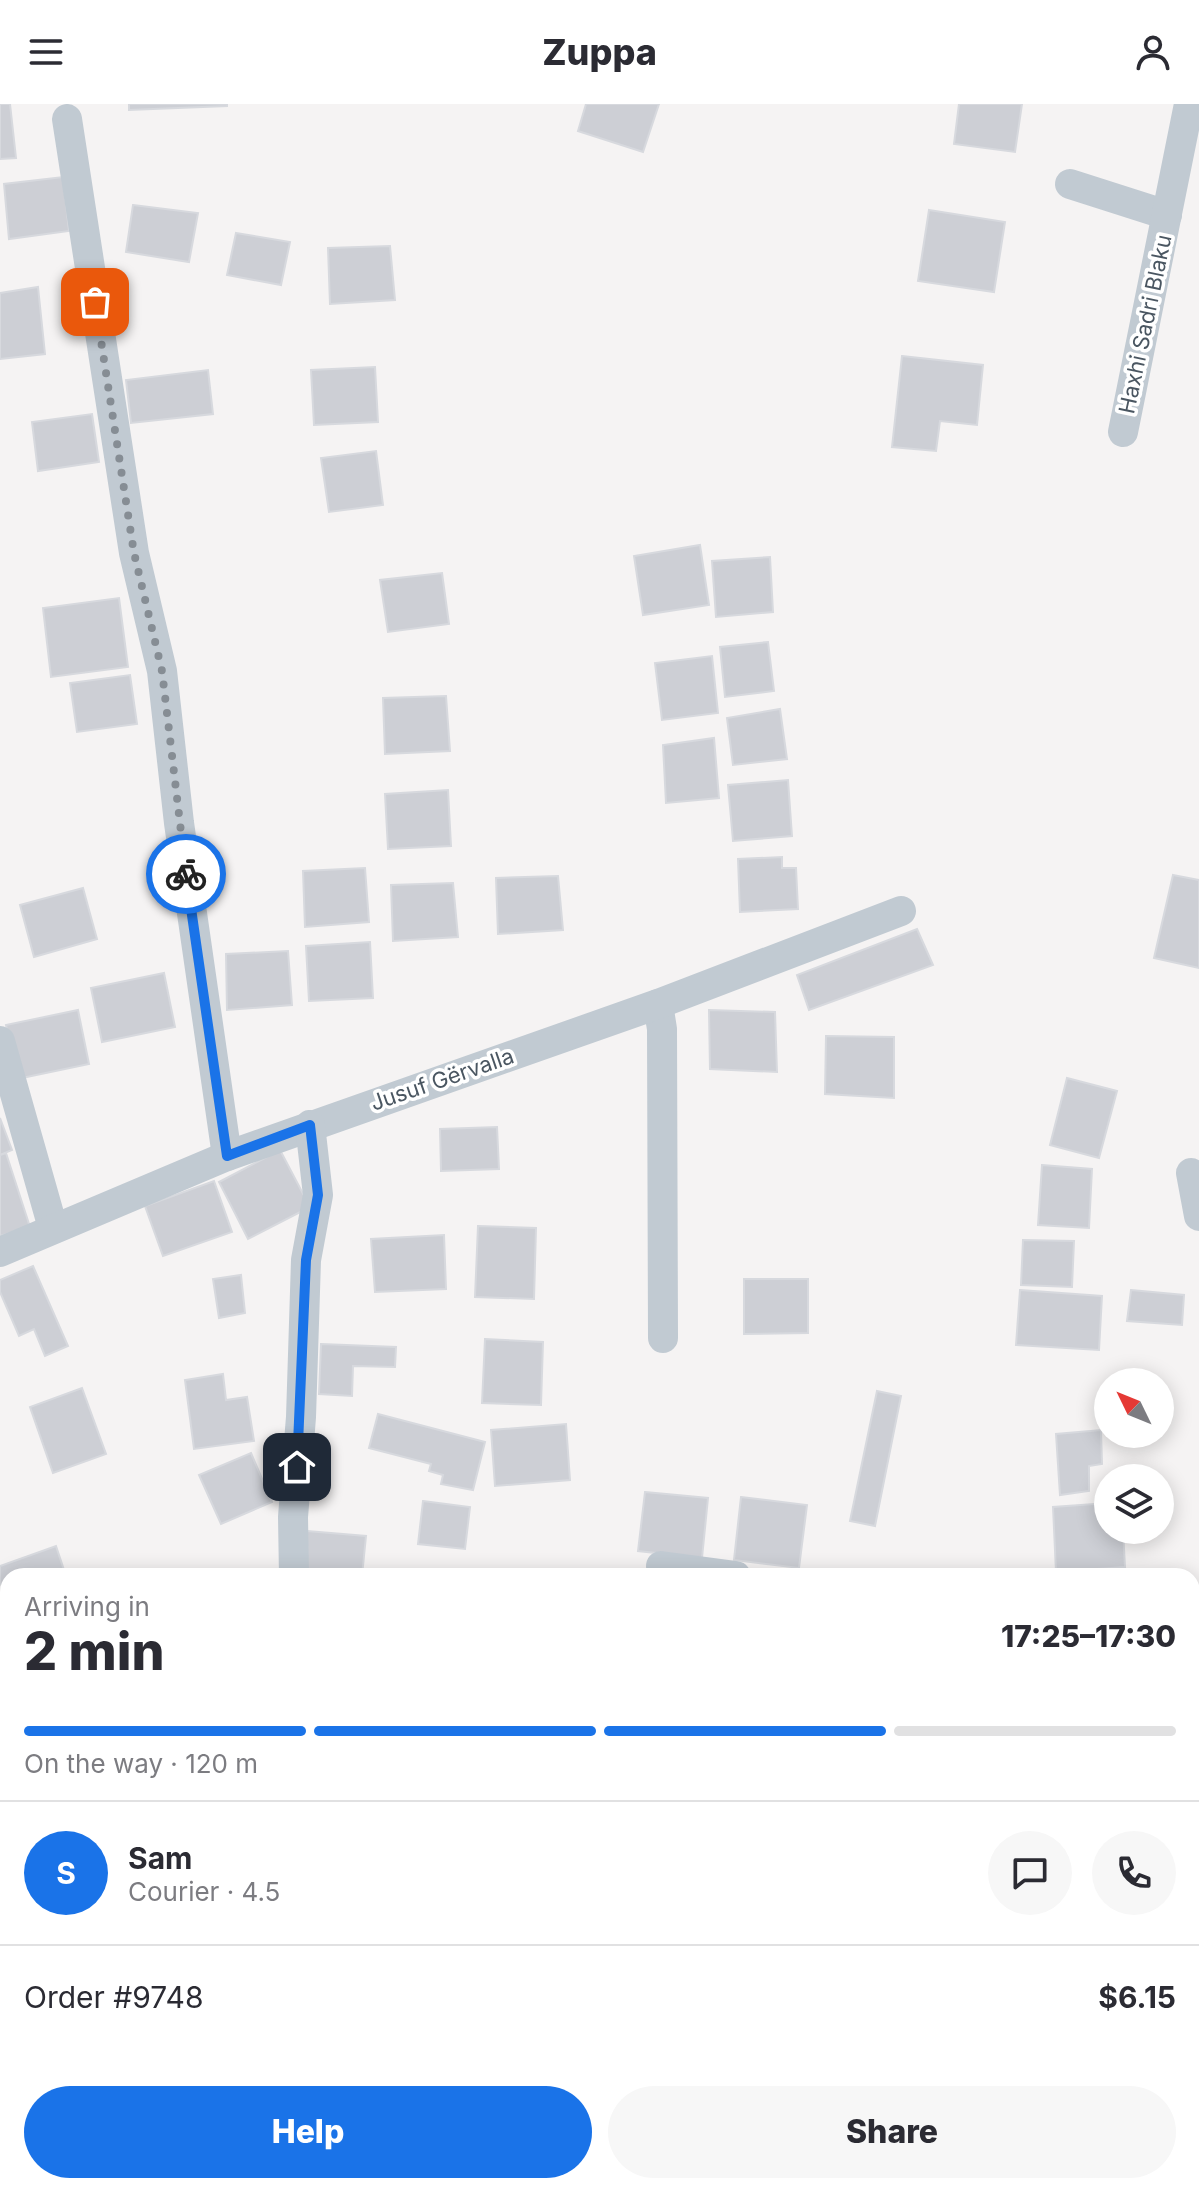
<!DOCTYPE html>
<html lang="en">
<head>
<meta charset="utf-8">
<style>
  body { margin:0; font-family:Inter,sans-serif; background:#f7f7f7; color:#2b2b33; height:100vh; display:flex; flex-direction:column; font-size:30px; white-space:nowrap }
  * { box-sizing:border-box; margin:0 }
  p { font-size:26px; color:#7c7c81 }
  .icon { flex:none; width:44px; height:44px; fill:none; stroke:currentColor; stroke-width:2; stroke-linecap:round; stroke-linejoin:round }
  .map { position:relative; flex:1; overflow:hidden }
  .sheet { position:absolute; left:0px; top:1464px; width:1200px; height:626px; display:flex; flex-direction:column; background:#fff; border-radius:24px 24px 0 0; box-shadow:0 4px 20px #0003 }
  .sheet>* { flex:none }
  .needle { width:52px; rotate:313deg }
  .controls { position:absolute; left:1094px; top:1264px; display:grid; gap:16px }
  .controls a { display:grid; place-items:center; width:80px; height:80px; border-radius:50%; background:#fff; box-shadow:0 4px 20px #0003; font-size:40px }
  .pin { position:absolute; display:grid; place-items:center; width:68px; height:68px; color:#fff; margin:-34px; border-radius:16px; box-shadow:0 4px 12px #0006 }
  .courier { position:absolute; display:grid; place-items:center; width:80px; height:80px; margin:-40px; border:6px solid #1a73e8; border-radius:50%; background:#fff; color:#222; box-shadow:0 2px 10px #0007 }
  .headline em { font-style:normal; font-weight:800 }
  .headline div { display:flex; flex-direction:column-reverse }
  .headline { display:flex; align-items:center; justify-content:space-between; height:136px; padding:0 24px }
  h1 { font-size:52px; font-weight:800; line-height:60px }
  .bar { display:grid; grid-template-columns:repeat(4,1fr); gap:12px 8px; align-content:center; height:96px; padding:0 24px }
  .bar i { height:10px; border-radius:6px; background:#e1e1e2 }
  .bar .on { background:#1a73e8 }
  .bar p { grid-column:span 4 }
  .line { display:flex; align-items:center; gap:20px; padding:0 24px; border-top:2px solid #e1e1e2 }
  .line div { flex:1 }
  .round { display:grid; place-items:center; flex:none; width:84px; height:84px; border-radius:42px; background:#f7f7f7 }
  .primary-button { display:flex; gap:16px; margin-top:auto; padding:16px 24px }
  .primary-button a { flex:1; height:92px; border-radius:48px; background:#1a73e8; color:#fff; font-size:32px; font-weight:800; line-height:92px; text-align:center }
  .primary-button a+a { background:#f7f7f7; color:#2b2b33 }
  header { display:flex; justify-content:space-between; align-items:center; height:104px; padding:0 24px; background:#fff; font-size:36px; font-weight:800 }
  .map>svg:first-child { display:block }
  .building { fill:#cdcfd5; stroke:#d7d9de; stroke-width:2 }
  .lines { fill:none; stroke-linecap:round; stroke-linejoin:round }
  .street { stroke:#c1cad2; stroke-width:30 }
  .done { stroke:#868d94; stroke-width:8; stroke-dasharray:0 14.4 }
  .route { stroke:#1a73e8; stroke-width:10 }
  .labels { text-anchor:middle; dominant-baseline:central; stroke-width:7; stroke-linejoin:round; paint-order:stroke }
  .street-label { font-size:22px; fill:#4a5661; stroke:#fff }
</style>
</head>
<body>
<header><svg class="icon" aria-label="menu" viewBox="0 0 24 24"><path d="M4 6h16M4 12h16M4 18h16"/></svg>Zuppa<svg class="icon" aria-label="person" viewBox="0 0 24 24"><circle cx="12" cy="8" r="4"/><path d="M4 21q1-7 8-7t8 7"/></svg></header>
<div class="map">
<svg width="1199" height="2089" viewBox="0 0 1199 2089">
  <rect width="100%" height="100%" fill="#f5f3f3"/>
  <g class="building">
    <path d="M0,0h10l6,54 -16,1z"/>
    <path d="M129,0h98v2l-98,4z"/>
    <path d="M586,0h73l-16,48 -65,-21z"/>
    <path d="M959,0h63l-7,48 -61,-8z"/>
    <path d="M63,73l6,54 -60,8 -5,-55z"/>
    <path d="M133,101l65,8 -9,49 -63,-10z"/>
    <path d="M929,106l76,12 -11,70 -76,-11z"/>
    <path d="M236,129l54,9 -9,43 -54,-10z"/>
    <path d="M390,142l5,54 -65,4 -2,-56z"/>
    <path d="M38,183l7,67 -45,5v-66z"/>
    <path d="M902,252l81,9 -6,60 -37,-4 -4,30 -44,-4z"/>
    <path d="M375,263l3,55 -64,3 -3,-55z"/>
    <path d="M208,266l5,44 -82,9 -5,-43z"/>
    <path d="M92,310l7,48 -61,9 -6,-49z"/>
    <path d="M376,347l7,54 -54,7 -8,-54z"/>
    <path d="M700,441l9,60 -66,10 -9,-59z"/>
    <path d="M770,453l3,55 -57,5 -4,-56z"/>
    <path d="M442,469l7,51 -61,8 -8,-52z"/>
    <path d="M119,494l9,69 -77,10 -8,-69z"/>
    <path d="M768,538l6,49 -49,6 -5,-50z"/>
    <path d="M712,552l6,57 -56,7 -7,-57z"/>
    <path d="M130,571l7,49 -60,8 -7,-49z"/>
    <path d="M446,592l4,55 -65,3 -2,-56z"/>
    <path d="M780,605l7,50 -54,6 -6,-47z"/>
    <path d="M714,634l5,60 -53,5 -3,-58z"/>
    <path d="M788,676l4,56 -59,5 -5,-56z"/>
    <path d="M448,686l3,56 -63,3 -3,-55z"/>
    <path d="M782,753v11h14l2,41 -58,3 -2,-53z"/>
    <path d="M365,764l4,54 -64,5 -2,-56z"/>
    <path d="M1173,771l26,5v88l-45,-10z"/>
    <path d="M558,772l5,54 -65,4 -2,-56z"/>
    <path d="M453,779l5,54 -65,4 -2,-56z"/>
    <path d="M83,784l14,51 -63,18 -14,-52z"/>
    <path d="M917,825l16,36 -124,45 -12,-35z"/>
    <path d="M370,838l3,56 -64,3 -3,-55z"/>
    <path d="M288,847l4,54 -65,5 -1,-56z"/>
    <path d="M164,869l11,54 -73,15 -11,-54z"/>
    <path d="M78,906l11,54 -72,15 -11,-54z"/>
    <path d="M709,906l66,2 2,60 -67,-3z"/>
    <path d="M826,932l68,1v61l-69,-4z"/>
    <path d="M1067,974l50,13 -18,67 -49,-13z"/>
    <path d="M0,1014l12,32 -12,5z"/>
    <path d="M497,1023l2,42 -58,2 -1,-42z"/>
    <path d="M280,1046l30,57 -62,32 -29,-57z"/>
    <path d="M6,1049l24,74 -30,9v-81z"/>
    <path d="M1042,1061l50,4 -3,59 -51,-3z"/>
    <path d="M214,1077l18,51 -69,24 -18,-50z"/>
    <path d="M478,1122l58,2 -2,71 -59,-2z"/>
    <path d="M444,1131l2,54 -71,3 -4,-53z"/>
    <path d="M1023,1136l51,1 -2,46 -51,-2z"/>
    <path d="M33,1162l35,80 -23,10 -11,-27 -15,7 -19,-44v-12z"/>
    <path d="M241,1171l4,38 -26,5 -6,-39z"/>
    <path d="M744,1175h64v54l-64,1z"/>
    <path d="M1020,1186l82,6 -3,54 -83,-5z"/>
    <path d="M1131,1186l53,5 -2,30 -55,-4z"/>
    <path d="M485,1235l58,3 -2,63 -59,-2z"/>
    <path d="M321,1240l75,3 -1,20 -42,-1 -1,30 -33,-2z"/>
    <path d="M223,1270l3,26 21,-3 7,44 -60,8 -9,-69z"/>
    <path d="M82,1284l24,66 -53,19 -23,-66z"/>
    <path d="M877,1287l24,5 -26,130 -25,-5z"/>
    <path d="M378,1310l107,28 -12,48 -32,-6 2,-9 -14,-4 2,-7 -62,-16z"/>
    <path d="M566,1320l4,56 -75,6 -4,-56z"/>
    <path d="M1101,1326l1,34 -13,2v25l-29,4 -4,-61z"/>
    <path d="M251,1349l21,49 -51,22 -22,-49z"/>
    <path d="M645,1388l63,6 -6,60 -64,-7z"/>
    <path d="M741,1393l66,8 -8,63 -65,-8z"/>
    <path d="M423,1397l47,6 -5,42 -47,-5z"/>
    <path d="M1108,1399v27h15l2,37 -69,5 -3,-65z"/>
    <path d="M307,1427l59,5 -4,40h-59z"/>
    <path d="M56,1442l10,30h-58v27l-8,-22v-15z"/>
    <path d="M89,2082h61l3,7h-61z"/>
    <rect x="437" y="2082" width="64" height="7"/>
  </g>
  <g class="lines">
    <g class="street">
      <path d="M67,15l67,434 28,118 17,152 48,333"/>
      <path d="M1070,80l97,31"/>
      <path d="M1123,328l66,-328"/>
      <path d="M658,900l4,25 1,309"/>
      <path d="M0,937l53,187"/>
      <path d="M1191,1069l8,43"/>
      <path d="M0,1148l227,-96 431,-152 243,-93"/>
      <path d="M661,1462l75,10"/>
      <path d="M294,1472l-1,-59 8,-100 5,-157 12,-65 -8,-70"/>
      <path d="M726,2089l7,-7"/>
    </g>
  </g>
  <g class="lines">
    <path class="done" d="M95,198l39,251 28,118 24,203"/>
    <path class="route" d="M186,770l41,282 83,-31 8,70 -12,65 -9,207"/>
  </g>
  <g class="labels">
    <g class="street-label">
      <text transform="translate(1145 220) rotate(-78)">Haxhi Sadri Blaku</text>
      <text transform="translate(442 975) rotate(-19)">Jusuf Gërvalla</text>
    </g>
  </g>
</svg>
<div class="controls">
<a><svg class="needle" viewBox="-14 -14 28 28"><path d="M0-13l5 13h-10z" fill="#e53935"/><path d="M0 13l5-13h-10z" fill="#7c7c81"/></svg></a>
<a><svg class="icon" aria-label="layers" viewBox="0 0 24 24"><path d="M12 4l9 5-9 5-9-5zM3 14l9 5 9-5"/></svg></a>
</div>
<div class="pin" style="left:95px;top:198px;background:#ea580c"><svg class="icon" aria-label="bag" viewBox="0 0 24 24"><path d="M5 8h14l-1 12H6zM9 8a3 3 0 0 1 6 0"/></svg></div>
<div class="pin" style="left:297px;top:1363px;background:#1f2937"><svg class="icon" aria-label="home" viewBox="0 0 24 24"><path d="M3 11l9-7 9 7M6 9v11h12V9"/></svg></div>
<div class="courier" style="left:186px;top:770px"><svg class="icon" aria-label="bike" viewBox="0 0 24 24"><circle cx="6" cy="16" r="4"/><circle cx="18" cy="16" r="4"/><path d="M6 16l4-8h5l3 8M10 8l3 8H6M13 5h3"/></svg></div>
<section class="sheet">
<div class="headline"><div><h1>2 min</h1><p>Arriving in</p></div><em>17:25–17:30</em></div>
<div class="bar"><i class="on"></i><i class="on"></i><i class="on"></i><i></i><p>On the way · 120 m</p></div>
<div class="line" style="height:144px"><b class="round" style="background:#1a73e8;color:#fff">S</b><div><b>Sam</b><p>Courier · 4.5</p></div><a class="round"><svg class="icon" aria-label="chat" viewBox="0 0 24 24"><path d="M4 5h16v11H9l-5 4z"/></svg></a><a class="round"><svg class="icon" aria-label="phone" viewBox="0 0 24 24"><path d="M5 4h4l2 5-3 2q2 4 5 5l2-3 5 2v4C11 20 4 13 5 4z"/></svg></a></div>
<div class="line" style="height:104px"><div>Order #9748</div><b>$6.15</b></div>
<div class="primary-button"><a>Help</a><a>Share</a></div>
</section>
</div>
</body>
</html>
